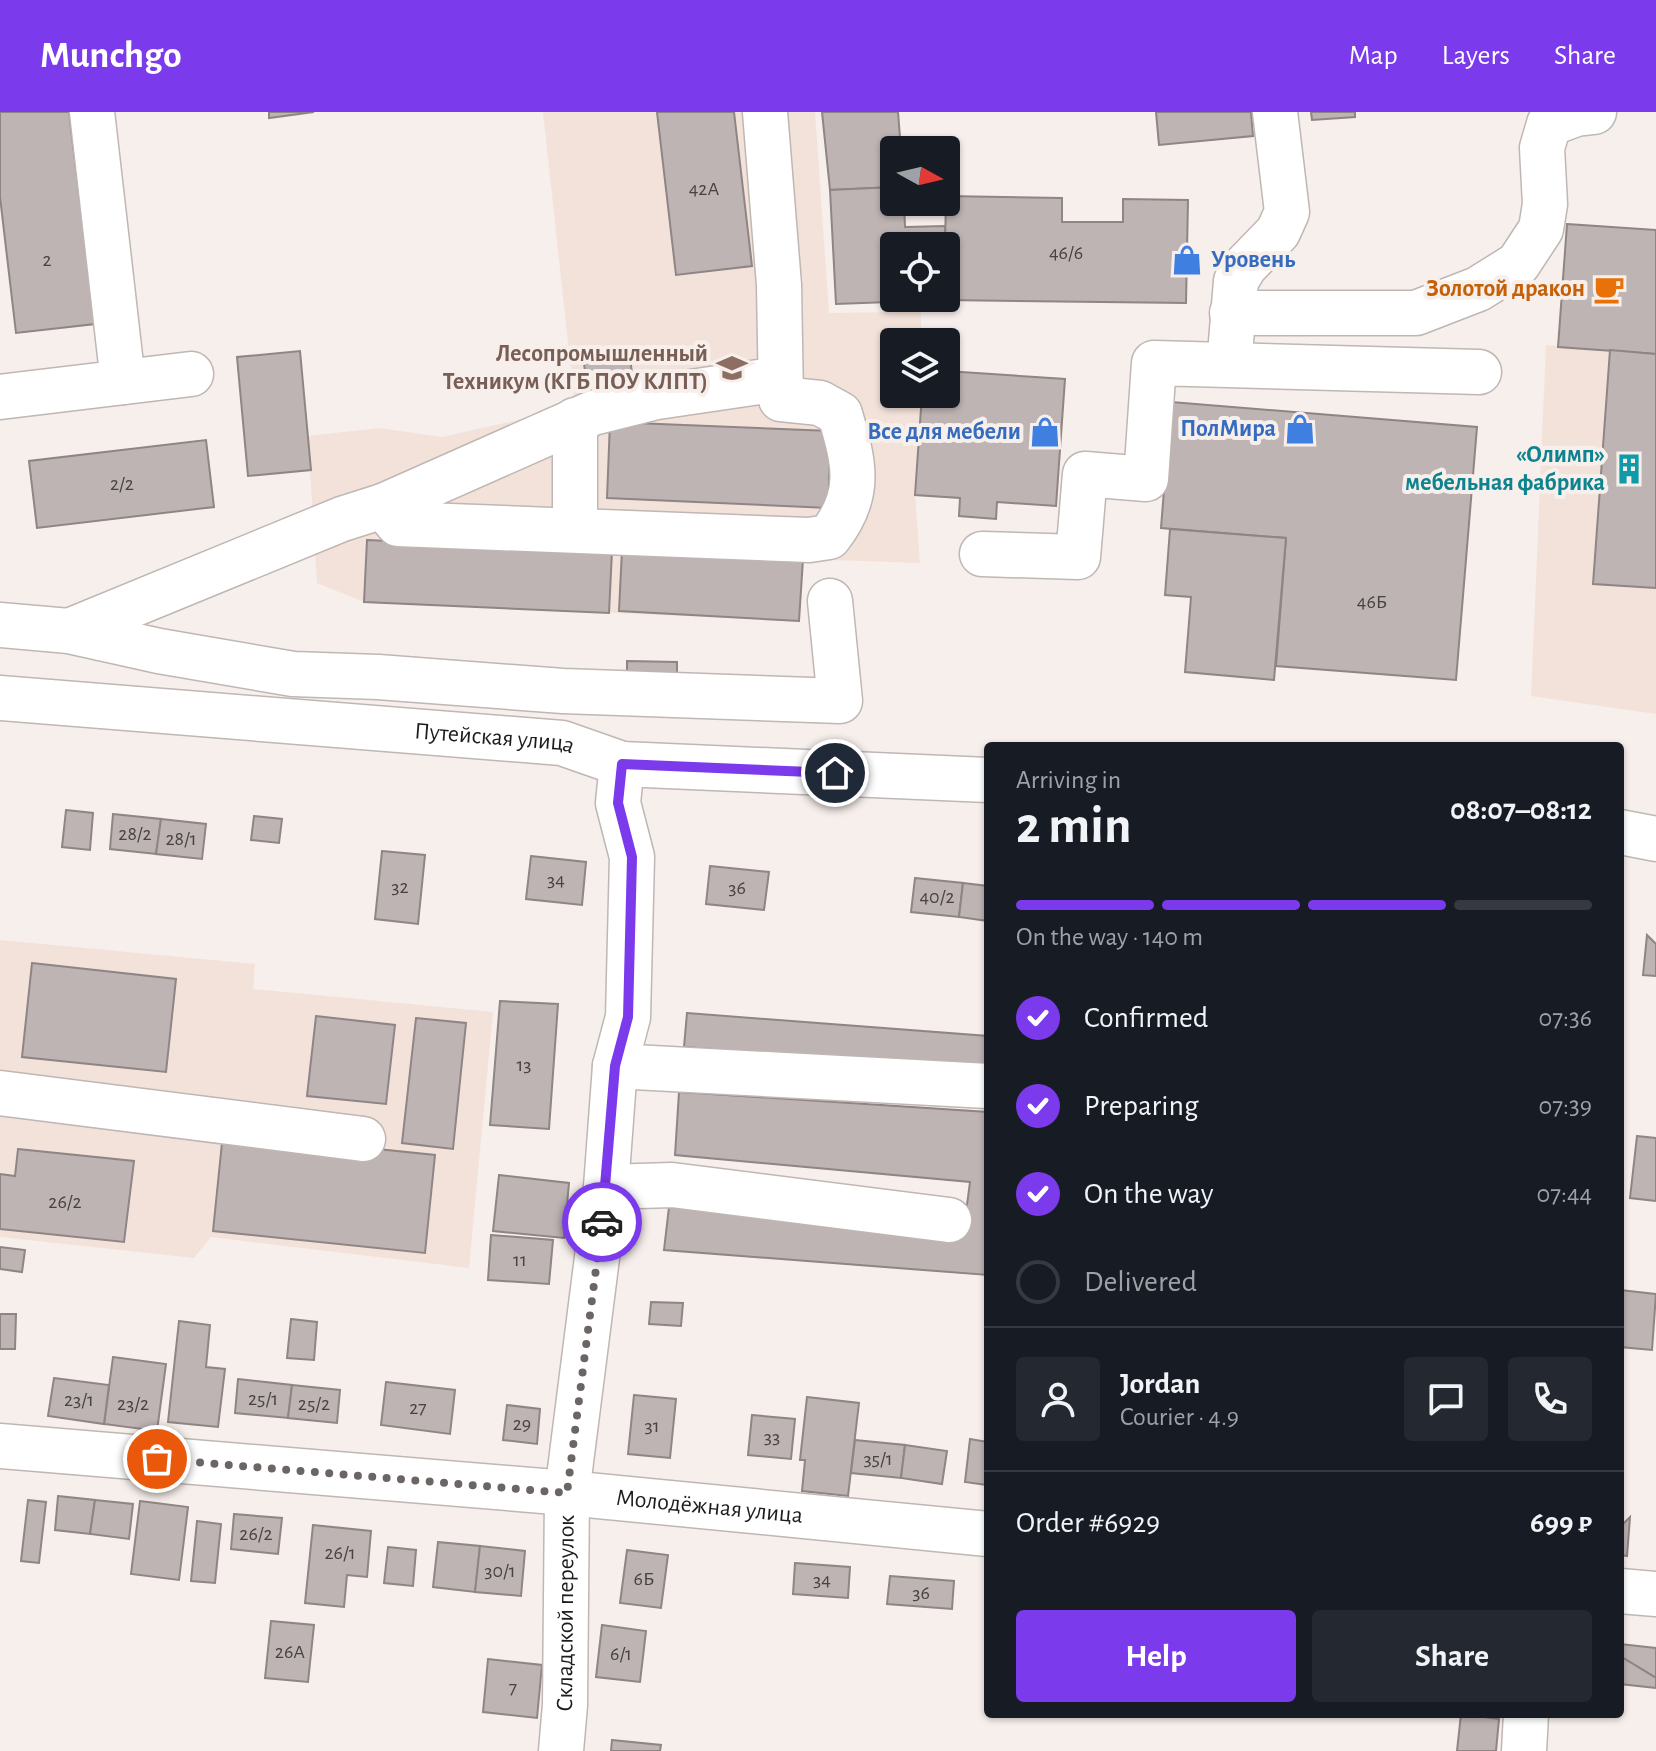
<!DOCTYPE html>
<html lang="en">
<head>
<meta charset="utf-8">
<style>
  body { margin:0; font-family:"Alegreya Sans",sans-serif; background:#242831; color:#f1f3f6; height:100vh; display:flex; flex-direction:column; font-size:30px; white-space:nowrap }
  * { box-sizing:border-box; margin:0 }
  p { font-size:26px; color:#9ea1a6 }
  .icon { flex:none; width:44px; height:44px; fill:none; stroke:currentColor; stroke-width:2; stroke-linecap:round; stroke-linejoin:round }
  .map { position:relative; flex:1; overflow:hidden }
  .sheet { position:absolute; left:984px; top:630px; width:640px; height:976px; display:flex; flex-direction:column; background:#171b24; border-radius:8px; box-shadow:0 2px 6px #0004 }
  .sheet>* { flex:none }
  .needle { width:52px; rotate:98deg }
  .fabs { position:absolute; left:880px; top:24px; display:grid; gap:16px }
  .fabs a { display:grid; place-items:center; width:80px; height:80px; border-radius:8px; background:#171b24; box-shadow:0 2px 6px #0004; font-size:40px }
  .pin { position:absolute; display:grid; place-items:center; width:68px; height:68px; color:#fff; margin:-34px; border:4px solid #fff; border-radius:50%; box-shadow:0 2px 8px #0007 }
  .courier { position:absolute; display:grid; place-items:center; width:80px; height:80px; margin:-40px; border:6px solid #7c3aed; border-radius:50%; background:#fff; color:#222; box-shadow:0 2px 10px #0007 }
  .headline em { font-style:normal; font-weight:700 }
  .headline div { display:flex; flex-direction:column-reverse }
  .headline { display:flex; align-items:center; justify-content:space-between; height:136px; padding:0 32px }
  h1 { font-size:52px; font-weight:700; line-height:60px }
  .bar { display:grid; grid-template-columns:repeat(4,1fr); gap:12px 8px; align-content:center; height:96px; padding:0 32px }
  .bar i { height:10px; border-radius:6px; background:#363941 }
  .bar .selected { background:#7c3aed }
  .bar p { grid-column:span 4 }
  .line { display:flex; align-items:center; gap:20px; padding:0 32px; border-top:2px solid #363941 }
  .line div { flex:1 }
  .round { display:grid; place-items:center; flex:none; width:84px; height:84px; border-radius:8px; background:#242831 }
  ol { padding:0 32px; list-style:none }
  li { display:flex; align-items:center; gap:24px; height:88px }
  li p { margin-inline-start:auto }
  li .icon { padding:8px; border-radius:50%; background:#7c3aed; color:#fff; stroke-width:4 }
  li:last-child { color:#9ea1a6 }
  li i { width:44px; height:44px; border:4px solid #363941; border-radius:50% }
  .cta { display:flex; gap:16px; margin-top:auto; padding:16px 32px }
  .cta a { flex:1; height:92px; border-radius:8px; background:#7c3aed; color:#fff; font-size:32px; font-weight:700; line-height:92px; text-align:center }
  .cta a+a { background:#242831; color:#f1f3f6 }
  header { display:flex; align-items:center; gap:48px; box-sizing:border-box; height:112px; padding:0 40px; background:#7c3aed; color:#fff }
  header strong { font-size:38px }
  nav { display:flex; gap:44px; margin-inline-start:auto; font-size:28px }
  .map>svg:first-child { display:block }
  .built { fill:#f3e2da }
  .building { fill:#bdb4b3; stroke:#8e8584; stroke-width:2 }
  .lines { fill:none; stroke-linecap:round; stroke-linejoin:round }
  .minor-casing { stroke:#bfb7b3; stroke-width:47 }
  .minor { stroke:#fff; stroke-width:44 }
  .done { stroke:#6b6664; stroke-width:8; stroke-dasharray:0 14.4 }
  .route { stroke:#7c3aed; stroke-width:10 }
  .labels { text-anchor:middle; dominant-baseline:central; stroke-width:8; stroke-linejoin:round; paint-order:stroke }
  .number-label { font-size:20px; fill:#464341 }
  .shop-label { font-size:24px; font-weight:bold; fill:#366cbe; stroke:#f7efeb; text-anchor:end }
  .food-label { font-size:24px; font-weight:bold; fill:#c56008; stroke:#f7efeb; text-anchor:end }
  .education-label { font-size:24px; font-weight:bold; fill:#785e54; stroke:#f7efeb; text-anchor:end }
  .culture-label { font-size:24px; font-weight:bold; fill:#0d838f; stroke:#f7efeb; text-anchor:end }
  .street-label { font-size:24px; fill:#1f1d1b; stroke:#f7efeb }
</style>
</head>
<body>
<header>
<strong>Munchgo</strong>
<nav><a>Map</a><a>Layers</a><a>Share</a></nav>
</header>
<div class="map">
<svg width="1656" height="1639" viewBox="0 0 1656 1639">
  <rect width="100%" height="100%" fill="#f7efeb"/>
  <g class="built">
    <path d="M543,0h272l14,201 71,-1 20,-11 2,41h-28v52h28l-7,101 5,68 -117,-4 -4,62 -435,-19 -47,-19 -9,-147 71,-8 63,9 133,-30z"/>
    <path d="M1546,233l110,9v360l-125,-18z"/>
    <path d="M0,828l255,24 -2,25 240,23 -24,256 -258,-31 -17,21 -194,-21z"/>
  </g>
  <g class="building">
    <path d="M0,0h69l26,212 -79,9 -16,-136z"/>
    <path d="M269,0h45l-45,6z"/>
    <path d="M657,0h77l18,154 -76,9z"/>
    <path d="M822,0h76l3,38h-7v37l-64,3z"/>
    <path d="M1156,0h95l2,24 -94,9z"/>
    <path d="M1311,0h44v5l-43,3z"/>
    <path d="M894,75v15h10l1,25 40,-1v20h-51v52l50,2 -108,4 -6,-114z"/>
    <path d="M946,84l116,2v24h61v-23l65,1 -2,103 -242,-3z"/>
    <path d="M1567,112l89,6v124l-98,-7z"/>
    <path d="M1610,238l46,4v234l-63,-4z"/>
    <path d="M300,239l11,119 -63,6 -11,-119z"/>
    <path d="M630,245l4,33 -46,6 -4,-33z"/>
    <path d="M946,259l119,8 -9,127 -59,-4 -1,17 -37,-3 1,-18 -45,-3 7,-101h24z"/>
    <path d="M1171,290l306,25 -21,253 -180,-14 10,-128 -125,-10z"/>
    <path d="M610,310l221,9 -3,77 -221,-10z"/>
    <path d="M206,328l8,67 -177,21 -8,-67z"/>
    <path d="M1170,417l116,9 -12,142 -89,-8 6,-75 -26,-2z"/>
    <path d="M367,428l245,11 -3,62 -245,-11z"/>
    <path d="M622,438l181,9 -4,62 -180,-10z"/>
    <path d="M627,549l50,1v19l-50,-2z"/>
    <path d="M66,698l27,3 -3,37 -28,-3z"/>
    <path d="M113,702l48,5 -5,35 -46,-5z"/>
    <path d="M254,704l28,3 -3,24 -28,-3z"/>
    <path d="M161,707l45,5 -4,35 -46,-5z"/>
    <path d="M382,739l43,4 -7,69 -43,-5z"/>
    <path d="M531,744l55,6 -4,43 -56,-6z"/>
    <path d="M710,754l59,6 -5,38 -58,-6z"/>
    <path d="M915,766l48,5 -4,34 -48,-5z"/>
    <path d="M963,771l25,3v35l-29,-4z"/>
    <path d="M1647,823l9,9v32l-13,-1z"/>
    <path d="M32,851l144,16 -10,93 -144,-15z"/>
    <path d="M500,889l58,3 -9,125 -59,-4z"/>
    <path d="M687,901l301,23v33l-304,-22z"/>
    <path d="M316,904l79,9 -9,79 -79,-8z"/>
    <path d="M416,906l50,5 -13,126 -51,-6z"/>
    <path d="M679,980l309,20v163l-324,-25 5,-43 295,21 6,-46 -295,-27z"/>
    <path d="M223,1021l212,22 -10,98 -212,-22z"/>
    <path d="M1637,1024l19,2v63l-26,-3z"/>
    <path d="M18,1037l116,12 -10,81 -124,-13v-55l15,2z"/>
    <path d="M499,1063l70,8 -5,55 -71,-7z"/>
    <path d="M491,1123l62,5 -4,44 -61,-4z"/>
    <path d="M0,1135l25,3 -3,22 -22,-3z"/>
    <path d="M1620,1178l36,4 -4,56 -32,-3z"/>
    <path d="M651,1190l32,1 -2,23 -32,-2z"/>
    <path d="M0,1202h16l-1,35h-15z"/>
    <path d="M291,1207l26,3 -3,38 -27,-2z"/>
    <path d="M179,1209l31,4 -4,42 19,2 -7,58 -50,-5z"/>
    <path d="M113,1245l53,7 -9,67 -53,-7z"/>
    <path d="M54,1266l55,7 -5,39 -56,-8z"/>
    <path d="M238,1267l54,6 -4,33 -53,-5z"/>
    <path d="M386,1270l69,8 -5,44 -69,-9z"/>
    <path d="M292,1273l48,5 -3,33 -49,-5z"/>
    <path d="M634,1283l42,4 -6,59 -42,-4z"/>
    <path d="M807,1285l52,6 -11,93 -46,-5 3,-31h-5z"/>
    <path d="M507,1293l33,4 -3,35 -34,-4z"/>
    <path d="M752,1303l43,4 -4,40 -43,-4z"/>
    <path d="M970,1327l18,3 -1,43 -22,-3z"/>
    <path d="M855,1328l50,5 -4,33 -50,-5z"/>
    <path d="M905,1333l42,6 -5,33 -41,-6z"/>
    <path d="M58,1384l37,4 -5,34 -35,-4z"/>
    <path d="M28,1388l18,2 -7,61 -18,-2z"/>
    <path d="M95,1388l38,4 -4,35 -39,-5z"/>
    <path d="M140,1389l48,6 -9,73 -48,-6z"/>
    <path d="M234,1402l48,4 -4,36 -47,-5z"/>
    <path d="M1630,1405l-3,39 -7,-1v-28z"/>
    <path d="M197,1409l24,3 -6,59 -24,-2z"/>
    <path d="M313,1413l58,6 -4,46 -20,-2 -3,32 -39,-4z"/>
    <path d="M438,1430l42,4 -5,46 -42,-5z"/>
    <path d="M480,1434l45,5 -4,45 -46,-4z"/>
    <path d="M388,1435l28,3 -3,36 -29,-3z"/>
    <path d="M627,1438l41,5 -7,53 -41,-5z"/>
    <path d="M795,1451l55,4 -2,31 -55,-4z"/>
    <path d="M890,1464l64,5 -2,28 -65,-5z"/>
    <path d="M271,1509l43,4 -6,57 -43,-4z"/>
    <path d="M602,1513l44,6 -6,51 -44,-5z"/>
    <path d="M1620,1532l36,4v30l-36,-22z"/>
    <path d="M1620,1544l36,22v10l-36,-4z"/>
    <path d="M488,1547l54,6 -5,53 -54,-6z"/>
    <path d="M1461,1602l38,5 -3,32h-39z"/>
    <path d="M612,1628l49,5 -1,6h-49z"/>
  </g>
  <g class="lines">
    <g class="minor-casing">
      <g id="minor">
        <path d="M92,0l31,270"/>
        <path d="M765,0l14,173 2,114 39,4 20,11c14,49 23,80 -11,123l-20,3 -411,-16 -15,-18 210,-93 64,-16 123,-18"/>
        <path d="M1232,201h184l62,-24 40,-25 23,-35 4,-25 -3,-56 7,-24 27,-10 18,-2"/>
        <path d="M1231,230l5,-61 9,-15 33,-34 9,-20 -12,-100"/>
        <path d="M0,285l191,-23"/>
        <path d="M575,418v-110"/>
        <path d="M982,442l96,3 7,-83 61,5 8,-116 325,9"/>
        <path d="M0,513l69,6 90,20 134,23 85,3 185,14 277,10 -10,-100"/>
        <path d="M69,519l273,-112 41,-13"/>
        <path id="s1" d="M0,586l562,45 60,21 366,16"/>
        <path d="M1620,720l36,7"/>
        <path d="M615,954l373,20"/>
        <path d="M0,981l363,46"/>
        <path d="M606,1075l66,-2 277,35"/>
        <path id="s2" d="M0,1334l567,47 421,41"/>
        <path d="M1620,1479l36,3"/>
        <path id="s3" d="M561,1639l4,-46 2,-212 39,-306 9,-121 13,-49 4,-160 -14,-54 4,-39"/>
        <path d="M1524,1639l2,-37"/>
      </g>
    </g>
    <use href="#minor" class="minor"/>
  </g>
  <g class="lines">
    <path class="done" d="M157,1347l410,34 35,-271"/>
    <path class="route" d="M602,1110l13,-156 13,-49 4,-160 -14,-54 4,-39 213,9"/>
  </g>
  <defs>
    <g id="shop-bare" transform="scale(2.4)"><path d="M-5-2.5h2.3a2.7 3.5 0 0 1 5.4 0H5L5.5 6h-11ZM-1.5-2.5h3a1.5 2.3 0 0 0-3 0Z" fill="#3f7fe0" stroke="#f7efeb" stroke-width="2.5" paint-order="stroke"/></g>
    <g id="cafe-bare" transform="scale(2.4)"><path d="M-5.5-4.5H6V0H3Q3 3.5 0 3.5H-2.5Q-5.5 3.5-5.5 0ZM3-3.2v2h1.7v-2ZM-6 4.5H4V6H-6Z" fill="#e8710a" stroke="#f7efeb" stroke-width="2.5" paint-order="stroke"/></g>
    <g id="university-bare" transform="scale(2.4)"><path d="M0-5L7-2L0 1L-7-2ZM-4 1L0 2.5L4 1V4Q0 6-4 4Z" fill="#8d6e63" stroke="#f7efeb" stroke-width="2.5" paint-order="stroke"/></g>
    <g id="building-bare" transform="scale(2.4)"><path d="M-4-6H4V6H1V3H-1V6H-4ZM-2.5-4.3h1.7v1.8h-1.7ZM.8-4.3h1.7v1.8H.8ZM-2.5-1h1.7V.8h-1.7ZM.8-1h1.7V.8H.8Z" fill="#0f9aa8" stroke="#f7efeb" stroke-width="2.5" paint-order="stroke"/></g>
  </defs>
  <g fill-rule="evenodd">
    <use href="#shop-bare" x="1187" y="148"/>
    <use href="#cafe-bare" x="1609" y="177"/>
    <use href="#university-bare" x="732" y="256"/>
    <use href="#shop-bare" x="1300" y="317"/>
    <use href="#shop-bare" x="1045" y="320"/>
    <use href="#building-bare" x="1629" y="357"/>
  </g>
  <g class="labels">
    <g class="number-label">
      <text x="704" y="77">42А</text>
      <text x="1066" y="141">46/6</text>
      <text x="47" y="148">2</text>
      <text x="122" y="372">2/2</text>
      <text x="1372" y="490">46Б</text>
      <text x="135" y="722">28/2</text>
      <text x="181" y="727">28/1</text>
      <text x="556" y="768">34</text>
      <text x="400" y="775">32</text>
      <text x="737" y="776">36</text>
      <text x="937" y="785">40/2</text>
      <text x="524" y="953">13</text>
      <text x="65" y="1090">26/2</text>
      <text x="520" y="1148">11</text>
      <text x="263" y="1287">25/1</text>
      <text x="79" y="1288">23/1</text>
      <text x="133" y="1292">23/2</text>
      <text x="314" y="1292">25/2</text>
      <text x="418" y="1296">27</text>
      <text x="522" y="1312">29</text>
      <text x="652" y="1314">31</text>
      <text x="772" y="1325">33</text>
      <text x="878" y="1347">35/1</text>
      <text x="256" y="1422">26/2</text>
      <text x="340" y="1441">26/1</text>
      <text x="500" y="1459">30/1</text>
      <text x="644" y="1467">6Б</text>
      <text x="822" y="1468">34</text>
      <text x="921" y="1481">36</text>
      <text x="290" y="1540">26А</text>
      <text x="621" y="1542">6/1</text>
      <text x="513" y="1576">7</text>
    </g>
    <g class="shop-label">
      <text x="1211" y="148" text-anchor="start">Уровень</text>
      <text x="1276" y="317">ПолМира</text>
      <text x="1021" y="320">Все для мебели</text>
    </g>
    <g class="food-label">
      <text x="1585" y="177">Золотой дракон</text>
    </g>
    <g class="education-label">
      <text x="708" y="242">Лесопромышленный<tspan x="708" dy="28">Техникум (КГБ ПОУ КЛПТ)</tspan></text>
    </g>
    <g class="culture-label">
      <text x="1605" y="343">«Олимп»<tspan x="1605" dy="28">мебельная фабрика</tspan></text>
    </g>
    <g class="street-label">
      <text stroke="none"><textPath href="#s1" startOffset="496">Путейская улица</textPath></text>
      <text stroke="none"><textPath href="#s2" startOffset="712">Молодёжная улица</textPath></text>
      <text stroke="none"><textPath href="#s3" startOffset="138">Складской переулок</textPath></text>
    </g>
  </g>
</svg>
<div class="fabs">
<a><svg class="needle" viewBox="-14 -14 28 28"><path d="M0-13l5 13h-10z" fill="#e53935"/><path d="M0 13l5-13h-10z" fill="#9ea1a6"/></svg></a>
<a><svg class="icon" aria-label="locate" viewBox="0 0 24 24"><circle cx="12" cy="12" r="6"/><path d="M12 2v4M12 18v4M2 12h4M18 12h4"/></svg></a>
<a><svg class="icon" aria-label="layers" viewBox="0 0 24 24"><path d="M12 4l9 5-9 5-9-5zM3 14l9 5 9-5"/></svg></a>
</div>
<div class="pin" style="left:157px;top:1347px;background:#ea580c"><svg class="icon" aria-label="bag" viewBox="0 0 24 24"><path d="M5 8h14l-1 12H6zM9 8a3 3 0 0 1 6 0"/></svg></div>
<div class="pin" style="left:835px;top:661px;background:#1f2937"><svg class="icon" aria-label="home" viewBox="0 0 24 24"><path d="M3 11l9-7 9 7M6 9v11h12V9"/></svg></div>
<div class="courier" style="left:602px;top:1110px"><svg class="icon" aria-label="car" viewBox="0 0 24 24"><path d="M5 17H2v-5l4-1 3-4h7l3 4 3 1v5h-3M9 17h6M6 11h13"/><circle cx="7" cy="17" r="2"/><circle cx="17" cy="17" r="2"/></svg></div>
<section class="sheet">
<div class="headline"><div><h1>2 min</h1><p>Arriving in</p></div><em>08:07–08:12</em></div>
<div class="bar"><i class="selected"></i><i class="selected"></i><i class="selected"></i><i></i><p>On the way · 140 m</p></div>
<ol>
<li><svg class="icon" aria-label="check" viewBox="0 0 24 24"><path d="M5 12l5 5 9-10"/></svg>Confirmed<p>07:36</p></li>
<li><svg class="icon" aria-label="check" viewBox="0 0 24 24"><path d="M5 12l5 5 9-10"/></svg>Preparing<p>07:39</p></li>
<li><svg class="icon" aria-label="check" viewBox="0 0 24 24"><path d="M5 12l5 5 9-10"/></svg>On the way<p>07:44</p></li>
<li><i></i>Delivered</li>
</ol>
<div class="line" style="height:144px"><a class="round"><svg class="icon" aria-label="person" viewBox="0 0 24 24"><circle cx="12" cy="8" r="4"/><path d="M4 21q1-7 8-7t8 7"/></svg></a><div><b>Jordan</b><p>Courier · 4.9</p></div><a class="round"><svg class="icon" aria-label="chat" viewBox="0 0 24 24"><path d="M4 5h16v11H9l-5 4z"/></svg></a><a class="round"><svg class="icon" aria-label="phone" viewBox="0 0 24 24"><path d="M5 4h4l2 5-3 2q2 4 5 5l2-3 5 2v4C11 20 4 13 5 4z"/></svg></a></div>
<div class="line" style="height:104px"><div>Order #6929</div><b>699 ₽</b></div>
<div class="cta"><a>Help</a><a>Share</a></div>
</section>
</div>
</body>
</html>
